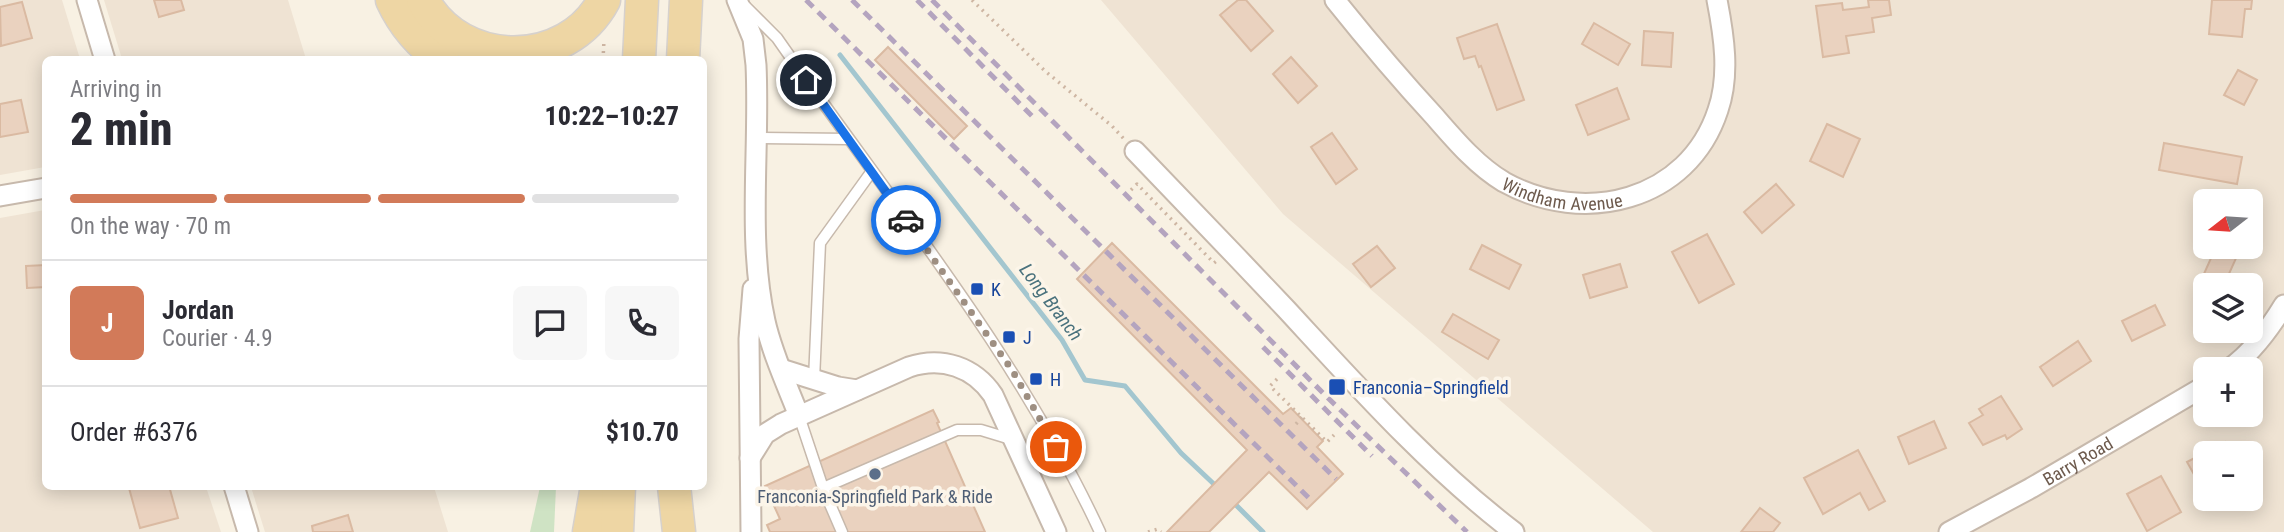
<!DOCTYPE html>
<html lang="en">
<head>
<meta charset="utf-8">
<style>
  body { margin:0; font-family:"Roboto Condensed",sans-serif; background:#f7f7f7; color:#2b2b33; height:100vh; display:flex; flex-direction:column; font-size:26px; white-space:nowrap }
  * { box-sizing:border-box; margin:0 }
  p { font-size:23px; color:#7c7c81 }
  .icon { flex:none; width:38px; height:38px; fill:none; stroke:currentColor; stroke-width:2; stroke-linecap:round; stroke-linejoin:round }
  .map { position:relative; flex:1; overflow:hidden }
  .drawer { position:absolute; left:42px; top:56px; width:665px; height:434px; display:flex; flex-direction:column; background:#fff; border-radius:10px; box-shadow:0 4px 18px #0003 }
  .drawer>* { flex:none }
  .needle { width:46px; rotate:253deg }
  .controls { position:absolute; left:2193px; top:189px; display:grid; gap:14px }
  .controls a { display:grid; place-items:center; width:70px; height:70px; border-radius:10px; background:#fff; box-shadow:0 4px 18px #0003; font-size:35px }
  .pin { position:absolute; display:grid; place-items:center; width:60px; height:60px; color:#fff; margin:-30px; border:4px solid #fff; border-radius:50%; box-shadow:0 2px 7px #0007 }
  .courier { position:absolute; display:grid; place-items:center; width:70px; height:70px; margin:-35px; border:5px solid #1a73e8; border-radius:50%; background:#fff; color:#222; box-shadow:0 2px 9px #0007 }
  .overview em { font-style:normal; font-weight:800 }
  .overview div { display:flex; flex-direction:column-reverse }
  .overview { display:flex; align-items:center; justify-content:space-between; height:119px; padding:0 28px }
  h1 { font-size:46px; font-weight:800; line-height:52px }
  .bar { display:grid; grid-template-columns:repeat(4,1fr); gap:10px 7px; align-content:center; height:84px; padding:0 28px }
  .bar i { height:9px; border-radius:5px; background:#e1e1e2 }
  .bar .active { background:#d27a59 }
  .bar p { grid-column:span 4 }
  .line { display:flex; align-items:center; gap:18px; padding:0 28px; border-top:2px solid #e1e1e2 }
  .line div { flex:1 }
  .round { display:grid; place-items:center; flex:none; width:74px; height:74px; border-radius:10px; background:#f7f7f7 }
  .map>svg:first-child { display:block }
  .residential { fill:#efe3d3; fill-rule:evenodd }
  .green { fill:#cfe3c4 }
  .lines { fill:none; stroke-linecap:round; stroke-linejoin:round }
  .stream { stroke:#a3c6cf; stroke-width:5 }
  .building { fill:#ead2bf; stroke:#dabaa2; stroke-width:2 }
  .lane-casing { stroke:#c7b9ac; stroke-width:13 }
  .street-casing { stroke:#c7b9ac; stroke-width:23 }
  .primary-casing { stroke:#d6d1cd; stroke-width:35 }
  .path { stroke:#ceb6a3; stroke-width:3.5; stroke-dasharray:2 5; stroke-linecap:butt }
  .lane { stroke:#fff; stroke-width:10 }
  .street { stroke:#fff; stroke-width:19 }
  .primary { stroke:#eed6a4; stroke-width:32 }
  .rail { stroke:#b4a4bf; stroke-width:5; stroke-dasharray:10 7; stroke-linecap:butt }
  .done { stroke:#9e8f82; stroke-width:7; stroke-dasharray:0 12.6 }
  .route { stroke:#1a73e8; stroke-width:9 }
  .transit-dot { fill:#1a4fb4; stroke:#fcf5e9; stroke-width:2.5 }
  .service-dot { fill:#5c6f8a; stroke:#fcf5e9; stroke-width:2.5 }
  .labels { text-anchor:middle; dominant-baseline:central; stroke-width:7; stroke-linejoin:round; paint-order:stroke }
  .street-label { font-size:18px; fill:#6d5a4d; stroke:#fcf5e9 }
  .transit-label { font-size:18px; fill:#164399; stroke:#fcf5e9; text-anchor:start }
  .service-label { font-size:18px; fill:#4e5e75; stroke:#fcf5e9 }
  .water-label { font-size:19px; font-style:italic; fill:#4a727d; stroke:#fcf5e9 }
</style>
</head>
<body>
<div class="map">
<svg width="2284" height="532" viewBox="0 0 2284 532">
  <rect width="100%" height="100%" fill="#f8f1e3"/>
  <g class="residential">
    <path d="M0,0h62l18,59 -34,1 -1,107 -45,8z"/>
    <path d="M104,0h184l18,59h-184z"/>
    <path d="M1101,0h1183v532h-631l-370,-318zM2205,201h45v46h-45zM2205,285h45v46h-45zM2205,369h45v46h-45zM2205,453h45v46h-45z"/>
    <path d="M45,210l1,276 160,1 15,45h-221v-314z"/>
    <path d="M251,487h183l14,45h-183z"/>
  </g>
  <path class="green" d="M540,487h16l-2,45h-24z"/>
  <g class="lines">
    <g class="stream">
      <path d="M840,55l222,285 23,40 40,6 56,67 36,34"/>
      <path d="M1232,501l31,31"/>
    </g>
  </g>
  <g class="building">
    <path d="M154,0h27l3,10 -25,7z"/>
    <path d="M1238,0h8l27,31 -22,20 -31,-36z"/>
    <path d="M1868,0h21l2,15 -19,3 2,14 -28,4 3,17 -26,4 -7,-51 26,-3 1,7 26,-3z"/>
    <path d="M2212,0h40l-1,9h-6l-3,28 -33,-3z"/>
    <path d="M22,2l10,36 -31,8 -1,-39z"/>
    <path d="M1594,23l36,21 -12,21 -36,-21z"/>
    <path d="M1497,24l27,76 -27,10 -16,-44 -2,1 -4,-11 -11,3 -7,-21z"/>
    <path d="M1644,31l29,2 -2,34 -29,-2z"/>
    <path d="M888,47l79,79 -13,13 -79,-79z"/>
    <path d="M1291,57l26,29 -19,17 -25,-29z"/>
    <path d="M2238,70l19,10 -13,25 -20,-10z"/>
    <path d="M1617,88l12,31 -41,16 -12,-30z"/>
    <path d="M21,100l7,32 -28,5v-33z"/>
    <path d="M1827,124l33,15 -17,38 -33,-16z"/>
    <path d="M1332,133l25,36 -21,15 -25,-37z"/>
    <path d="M2164,143l78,14 -5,27 -78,-14z"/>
    <path d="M1776,184l18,21 -32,28 -18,-21z"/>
    <path d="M1707,234l27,50 -35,19 -27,-51z"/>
    <path d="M1112,243l171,171 8,-6 32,33 -6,6 26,27 -36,35 -38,-37 -60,60h-42l80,-82 -170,-171z"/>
    <path d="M1482,245l39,20 -12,24 -39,-20z"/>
    <path d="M1377,246l18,22 -24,19 -18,-23z"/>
    <path d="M2216,247h25l-17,38 -21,-9z"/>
    <path d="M1620,264l7,23 -37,11 -7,-23z"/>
    <path d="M46,265v22l-19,1 -1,-22z"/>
    <path d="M2155,305l10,20 -33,16 -10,-20z"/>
    <path d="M1453,314l46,26 -11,19 -46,-27z"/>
    <path d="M2078,341l13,20 -38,25 -13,-19z"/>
    <path d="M2001,396l21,33 -15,10 -2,-4 -22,10 -14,-22 14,-8 -4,-6z"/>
    <path d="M933,410l6,12 -2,1 48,109h-215l-3,-7 13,-6 -15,-33z"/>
    <path d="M1934,421l12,27 -37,16 -11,-27z"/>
    <path d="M2225,442l6,11h-26v29l-5,3 -13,-23z"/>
    <path d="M1858,450l27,51 -16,9 -9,-17 -37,21 -19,-36z"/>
    <path d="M2161,476l20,36 -34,19 -20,-37z"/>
    <path d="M134,486h35l9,32 -38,10 -11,-40z"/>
    <path d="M1760,508l20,15 -7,9h-32z"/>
    <path d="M348,515l5,17h-40l-1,-6z"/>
  </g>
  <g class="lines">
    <g class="lane-casing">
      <g id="lane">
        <path d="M745,6l32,32c112,161 240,315 323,494"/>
        <path d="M757,138l91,1"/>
        <path d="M814,380l6,-137 52,-72"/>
        <path d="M799,416l24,72 19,44"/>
        <path d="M823,488l134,-58h24l33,10"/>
      </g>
    </g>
    <g class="street-casing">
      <g id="street">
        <path d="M87,0l18,60"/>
        <path d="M737,0l16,39 3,26c4,83 -9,174 9,256 7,32 22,64 34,95"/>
        <path id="s1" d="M1335,0c32,40 65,79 100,117 20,23 42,49 69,65 79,44 184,20 214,-72 12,-35 6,-74 -1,-110"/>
        <path d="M1135,151c50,52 101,105 151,158 72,78 143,158 228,223"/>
        <path d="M0,196l46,-8"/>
        <path d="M781,369l57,18 19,3"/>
        <path d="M2229,369c23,-16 41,-41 55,-64"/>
        <path d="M750,458l15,-24 16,-10 128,-57c33,-11 65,0 84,28l63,137"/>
        <path d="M234,486l14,46"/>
        <path d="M751,532l-2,-193 4,-50"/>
        <path id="s2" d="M1949,532l82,-44 174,-102"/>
      </g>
    </g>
    <g class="primary-casing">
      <g id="primary">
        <path d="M392,0c11,24 29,45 51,60"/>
        <path d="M423,0c38,70 144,70 181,0"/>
        <path d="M639,60l3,-60"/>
        <path d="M683,60l3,-60"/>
        <path d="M674,486l5,46"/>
        <path d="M589,532l8,-46"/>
        <path d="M617,532l2,-46"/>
      </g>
    </g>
    <g class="path">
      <path d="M972,0l73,71 67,55 13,14"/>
      <path d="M603,60l1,-20"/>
      <path d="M1131,190l6,-6 77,79 4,-3"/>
      <path d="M1277,379l-7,7 57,56 7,-7"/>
      <path d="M1296,424l6,-7"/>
      <path d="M1148,532l10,-3 3,3"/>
    </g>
    <use href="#lane" class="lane"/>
    <use href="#street" class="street"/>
    <use href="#primary" class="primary"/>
    <g class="rail">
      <path d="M806,0l507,502"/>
      <path d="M852,0l484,479"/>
      <path d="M917,0l118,119"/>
      <path d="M932,0l396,398 139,134"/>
      <path d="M1263,347l109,109"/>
    </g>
  </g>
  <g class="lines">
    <path class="done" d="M906,220l106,150 44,77"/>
    <path class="route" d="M806,80l100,140"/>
  </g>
  <g class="transit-dot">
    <rect x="970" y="282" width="14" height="14" rx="3.5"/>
    <rect x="1002" y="330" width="14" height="14" rx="3.5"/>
    <rect x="1029" y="372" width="14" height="14" rx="3.5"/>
    <rect x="1328" y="378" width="18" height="18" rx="3.5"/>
  </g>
  <circle class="service-dot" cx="875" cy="474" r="7"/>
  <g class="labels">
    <g class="street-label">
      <text stroke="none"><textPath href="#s1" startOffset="310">Windham Avenue</textPath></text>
      <text stroke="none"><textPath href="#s2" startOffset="147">Barry Road</textPath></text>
    </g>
    <g class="transit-label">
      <text x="991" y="289">K</text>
      <text x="1023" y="337">J</text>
      <text x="1050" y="379">H</text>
      <text x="1353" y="387">Franconia–Springfield</text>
    </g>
    <g class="service-label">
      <text x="875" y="496">Franconia-Springfield Park &amp; Ride</text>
    </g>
    <g class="water-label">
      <text transform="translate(1051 302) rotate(53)">Long Branch</text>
    </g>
  </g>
</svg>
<div class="controls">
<a><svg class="needle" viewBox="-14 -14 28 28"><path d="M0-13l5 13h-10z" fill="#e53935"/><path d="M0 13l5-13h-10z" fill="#7c7c81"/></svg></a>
<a><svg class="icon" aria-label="layers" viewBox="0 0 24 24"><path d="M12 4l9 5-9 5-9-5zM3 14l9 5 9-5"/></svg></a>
<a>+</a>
<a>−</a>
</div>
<div class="pin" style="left:1056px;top:447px;background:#ea580c"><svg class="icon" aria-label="bag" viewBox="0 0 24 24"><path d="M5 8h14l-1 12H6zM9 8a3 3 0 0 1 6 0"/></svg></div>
<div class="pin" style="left:806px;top:80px;background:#1f2937"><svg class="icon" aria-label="home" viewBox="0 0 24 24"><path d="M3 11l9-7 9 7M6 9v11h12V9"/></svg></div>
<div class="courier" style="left:906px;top:220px"><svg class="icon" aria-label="car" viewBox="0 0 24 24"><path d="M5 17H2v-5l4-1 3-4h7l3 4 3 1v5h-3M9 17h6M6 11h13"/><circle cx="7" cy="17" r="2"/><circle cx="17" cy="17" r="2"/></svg></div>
<section class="drawer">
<div class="overview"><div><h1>2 min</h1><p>Arriving in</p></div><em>10:22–10:27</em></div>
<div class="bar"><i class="active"></i><i class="active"></i><i class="active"></i><i></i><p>On the way · 70 m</p></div>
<div class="line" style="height:126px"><b class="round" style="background:#d27a59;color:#fff">J</b><div><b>Jordan</b><p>Courier · 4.9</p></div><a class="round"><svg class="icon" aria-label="chat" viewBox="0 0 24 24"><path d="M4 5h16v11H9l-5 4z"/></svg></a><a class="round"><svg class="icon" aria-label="phone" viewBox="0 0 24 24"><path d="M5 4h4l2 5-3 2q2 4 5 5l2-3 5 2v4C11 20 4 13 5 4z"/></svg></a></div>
<div class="line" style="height:91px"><div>Order #6376</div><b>$10.70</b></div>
</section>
</div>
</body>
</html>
